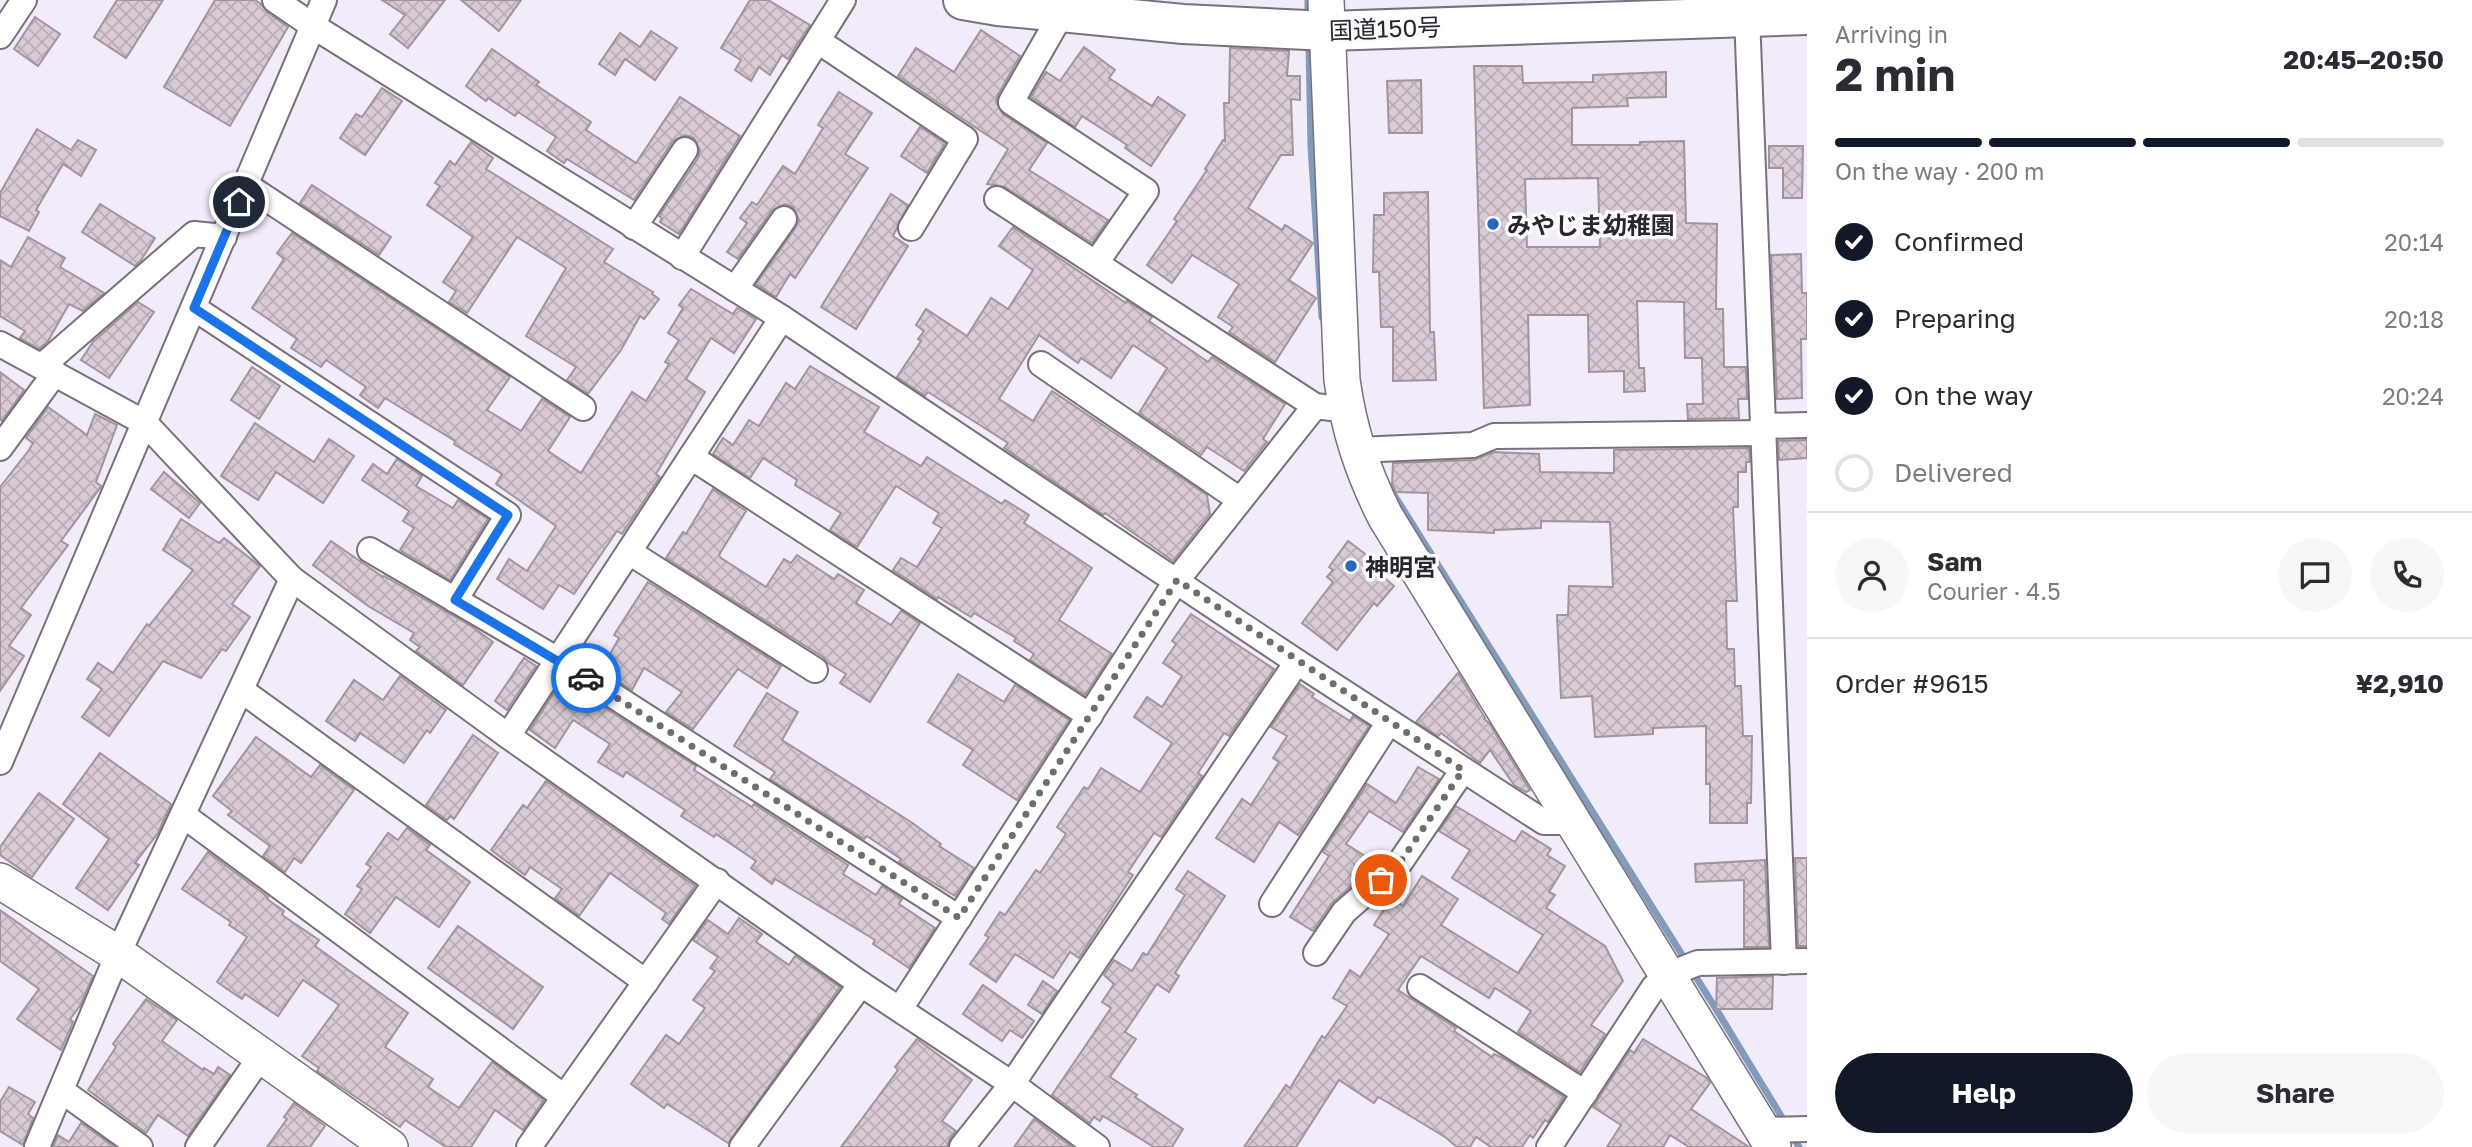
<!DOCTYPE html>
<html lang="en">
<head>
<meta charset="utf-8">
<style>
  body { margin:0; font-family:"Golos Text","Noto Sans JP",sans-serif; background:#f7f7f7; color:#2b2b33; height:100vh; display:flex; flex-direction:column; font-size:26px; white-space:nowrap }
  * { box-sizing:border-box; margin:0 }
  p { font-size:23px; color:#7c7c81 }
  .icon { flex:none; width:38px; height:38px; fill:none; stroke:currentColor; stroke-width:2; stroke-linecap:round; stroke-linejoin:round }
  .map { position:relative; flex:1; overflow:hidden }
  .panel { display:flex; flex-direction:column; background:#fff; width:665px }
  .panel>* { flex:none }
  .pin { position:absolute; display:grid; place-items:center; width:60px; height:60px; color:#fff; margin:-30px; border:4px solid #fff; border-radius:50%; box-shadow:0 2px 7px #0007 }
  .courier { position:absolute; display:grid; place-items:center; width:70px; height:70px; margin:-35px; border:5px solid #1a73e8; border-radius:50%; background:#fff; color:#222; box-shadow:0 2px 9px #0007 }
  .headline em { font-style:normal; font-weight:700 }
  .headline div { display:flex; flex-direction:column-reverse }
  .headline { display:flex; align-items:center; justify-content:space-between; height:119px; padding:0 28px }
  h1 { font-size:46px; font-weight:700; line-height:52px }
  .bar { display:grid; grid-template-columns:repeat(4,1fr); gap:10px 7px; align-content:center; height:84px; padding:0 28px }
  .bar i { height:9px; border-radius:5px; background:#e1e1e2 }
  .bar .current { background:#111827 }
  .bar p { grid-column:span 4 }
  .line { display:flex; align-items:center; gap:18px; padding:0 28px; border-top:2px solid #e1e1e2 }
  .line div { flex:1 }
  .round { display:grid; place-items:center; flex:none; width:74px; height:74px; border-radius:37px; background:#f7f7f7 }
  ol { padding:0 28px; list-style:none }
  li { display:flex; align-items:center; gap:21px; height:77px }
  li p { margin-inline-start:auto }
  li .icon { padding:7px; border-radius:50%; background:#111827; color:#fff; stroke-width:4 }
  li:last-child { color:#7c7c81 }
  li i { width:38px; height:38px; border:4px solid #e1e1e2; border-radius:50% }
  .cta { display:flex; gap:14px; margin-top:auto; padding:14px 28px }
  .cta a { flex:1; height:80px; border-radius:42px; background:#111827; color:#fff; font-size:28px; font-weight:700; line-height:80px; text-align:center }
  .cta a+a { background:#f7f7f7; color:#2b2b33 }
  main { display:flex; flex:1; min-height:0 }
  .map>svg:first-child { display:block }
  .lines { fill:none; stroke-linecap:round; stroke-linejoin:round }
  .stream { stroke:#829bbb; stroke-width:7 }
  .building { fill:url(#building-cross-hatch); stroke:#a1949d; stroke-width:2; fill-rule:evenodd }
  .street-casing { stroke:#78717d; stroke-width:28 }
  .secondary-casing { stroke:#78717d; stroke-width:38 }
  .highway-casing { stroke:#78717d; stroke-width:42 }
  .street { stroke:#fff; stroke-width:24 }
  .secondary { stroke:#fff; stroke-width:35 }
  .highway { stroke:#fff; stroke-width:38 }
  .done { stroke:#706c74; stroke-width:7; stroke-dasharray:0 12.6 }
  .route { stroke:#1a73e8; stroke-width:9 }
  .poi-dot { fill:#286bbc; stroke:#fdfbfe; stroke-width:2.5 }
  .labels { text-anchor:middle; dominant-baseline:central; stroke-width:7; stroke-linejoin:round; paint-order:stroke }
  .street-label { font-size:24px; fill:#2a272c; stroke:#fdfbfe }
  .poi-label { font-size:24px; font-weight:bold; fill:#2a272c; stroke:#fdfbfe; text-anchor:start }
</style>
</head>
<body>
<main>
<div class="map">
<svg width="1807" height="1147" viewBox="0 0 1807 1147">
  <defs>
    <pattern id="building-cross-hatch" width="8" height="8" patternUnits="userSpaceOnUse" patternTransform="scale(1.75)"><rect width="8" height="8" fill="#d9cbd5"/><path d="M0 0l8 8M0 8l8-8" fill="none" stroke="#baaeb7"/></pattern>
  </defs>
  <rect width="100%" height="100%" fill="#f2ebf9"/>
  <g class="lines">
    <g class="stream">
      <path d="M1308,0v20"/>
      <path d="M1309,43l2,103 11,171"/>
      <path d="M1391,490l325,519 70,115"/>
      <path d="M1792,1135l7,12"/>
    </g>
  </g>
  <g class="building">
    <path d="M117,0h46l-37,58 -32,-21z"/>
    <path d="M215,0h40l6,4 6,8 21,15 -58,99 -66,-39z"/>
    <path d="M382,0h63l-37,48 -18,-14 15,-19z"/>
    <path d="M461,0h60l-22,31z"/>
    <path d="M750,0h18l42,25 -22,34 -6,-4 -12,20 -11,-8 -8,14 -16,-11 6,-10 -20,-12z"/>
    <path d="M35,17l25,17 -22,32 -24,-17z"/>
    <path d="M981,30l39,26 -22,39 -2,7 7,12 44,29 -18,27 79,50 -16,23 -87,-56 -18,-3 21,-35 -110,-73 18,-28 38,24z"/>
    <path d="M651,31l26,17 -22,32 -30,-21 -10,16 -16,-11 21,-31 20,14z"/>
    <path d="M1084,47l31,23 -6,8 43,28 6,-9 27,18 -34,51 -26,-18 2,-3 -45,-29 -7,11 -44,-30 15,-25 14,9z"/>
    <path d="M1230,48l59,3 -2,25h13v24l-9,-1 2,56h-12l-33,53 34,22 3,-5 28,18 -24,37 27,18 -41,64 -46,-30 4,-5 -15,-10 21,-33 -47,-29 -20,28 -25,-18 30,-44 -3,-2 33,-49 -2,-1 18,-29 2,1 -1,-38h5z"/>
    <path d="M492,49l47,33 -3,3 55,37 -5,8 50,33 44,-66 60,39 -61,98 -19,-12 2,-4 -3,-2 39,-58 2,-8 -6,-12 -9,-3 -12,6 -39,59 -67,-41 -3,4 -17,-12 9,-14 -38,-25 -3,4 -27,-18 -2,3 -20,-15z"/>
    <path d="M1474,66h48l1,17 70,-1v-7l73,-3v25l-39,1 1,8 -56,2v37h68v-3l44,-1 2,82 31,1 -1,85h7l1,58h22l1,32h-9l1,19 -51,1 -1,-15h16l-1,-46h-17l-1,-56 -47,-1 2,67h5l1,23 -21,1v-21l-35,1 -1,-57h-60l2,90 -46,3zM1598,178l2,69h-73l-2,-68z"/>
    <path d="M1421,80l1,53h-33l-2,-52z"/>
    <path d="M382,88l20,13 -37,54 -25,-17 16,-24 6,3z"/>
    <path d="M839,92l33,21 -27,41 23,14 -73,110 -5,-4 -14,23 -20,-13 40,-57 3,-7 -6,-13 -8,-3 -13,6 -34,49 -11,-7 20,-29 -7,-5 12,-16 5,3 26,-39 12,8 28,-46 -5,-3z"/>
    <path d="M920,127l25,16 -18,30 -26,-17z"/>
    <path d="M37,129l34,21 7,-10 18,10 -15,26 -18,-12 -27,46 3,2 -10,19 -29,-15v-23z"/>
    <path d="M471,142l22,16 -7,11 127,80 -9,13 49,30 -1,2 7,5 -15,20 -4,-3 -19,34 -33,44 -21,-14 9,-13 -50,-31 40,-68 -49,-31 -50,76 -18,-11 7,-11 -13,-9 30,-45 -46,-32 13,-19 -5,-3 15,-22 5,4z"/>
    <path d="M1769,146h34l-1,52h-19v-30h-14z"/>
    <path d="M312,185l79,52 -12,18 -79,-52z"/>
    <path d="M1428,192l2,140h4l2,48 -43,1v-54h-12l-2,-55h-6l1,-57h10v-22z"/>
    <path d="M891,194l17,11 -15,31 15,10 -52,83 -35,-22z"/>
    <path d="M100,204l55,34 -14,22 -6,6 -53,-34z"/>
    <path d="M1013,227l113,76 1,-2 25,16 -3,4 59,41 4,-5 73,47 -22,35 4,3 -23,29 -37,-24 -6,8 -62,-42 28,-45 -34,-23 -22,33 -30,-20 -3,5 -39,-28 -40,64 34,22 19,-30 155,104 3,19 -37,47 -68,-48 -2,2 -99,-67 4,-5 -80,-51 -3,4 -28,-19 24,-36 -3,-2 6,-8 -8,-6 10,-16 41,27 24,-38 17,11 25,-39 -34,-24z"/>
    <path d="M292,233l218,144 -23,33 34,21 21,-32 28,18 -22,34 33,22 51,-81 14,9 23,-37 -4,-2 14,-22 -11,-7 15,-25 -4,-3 12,-16 42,25 4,-6 19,11 -22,34 -23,-15 -25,41 19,13 -49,82 4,3 -38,57 -5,-3 -43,63 -15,-9 -16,24 -46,-30 12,-20 18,12 29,-45 -60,-42 6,-10 -48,-30 1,-3 -70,-43 -7,10 -18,-13 6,-8 -40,-27 -5,7 -30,-19 6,-9 -45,-31 32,-49 -7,-6z"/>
    <path d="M28,237l37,21 -5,9 44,26 -21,18 -14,-7 -21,37 -9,8 -19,-11 5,-7 -25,-15v-56l11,7z"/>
    <path d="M1801,254l1,39h5v46h-6l1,59 -25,1 -6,-144z"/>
    <path d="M138,302l16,10 -45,66 -28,-18 12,-18z"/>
    <path d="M810,366l69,41 -15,25 57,34 6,-9 75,47 3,-4 24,15 -5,8 68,45 -33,52 53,34 -27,41 -55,-35 4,-6 -20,-13 2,-3 -42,-25 -3,4 -33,-20 -1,2 -44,-29 8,-12 16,9 25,-39 -9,-5 6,-10 -43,-27 -39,61 -27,-17 11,-17 -46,-28 2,-5 -34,-22 -13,20 -37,-24 10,-16 10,7 16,-25 10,6 27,-43 9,6z"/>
    <path d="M252,367l28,19 -21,33 -28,-19z"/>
    <path d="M0,372l24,18 -22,31 -2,-1z"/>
    <path d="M48,407l39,28 8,-21 22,11 -21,57 5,4 -1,2 -39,53 7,4 -47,63 10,7 -22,31 15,10 -24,35v-204l29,-37 4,-7 -7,-5z"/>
    <path d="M255,423l59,39 15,-23 25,17 -31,47 -47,-31 -18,28 -37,-24z"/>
    <path d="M1807,440v18l-28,2 -1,-19z"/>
    <path d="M1749,448l1,14h-4v10h-8v35h-5l4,94h-11l1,48h7l1,37h6l2,50h9l-1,67h-4v20h-37v-39h-4v-58l-53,2v6l-58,3 -3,-41 -31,2 -4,-83h11l1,-29 44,1 -3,-65 -69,-1v7l-47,2v3l-66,-3v-37l-32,-1 -4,-8 1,-21 81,-3 20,-8 45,2 1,18 74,1v-23z"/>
    <path d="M397,459l25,17 -6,10 37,22 5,-8 30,19 -38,61 -50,-30 14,-22 -11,-7 6,-10 -47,-31 11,-16 14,10z"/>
    <path d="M164,472l36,31 -11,15 -38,-29z"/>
    <path d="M713,489l33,22 -27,44 2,3 45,29 18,-28 7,4 6,-8 37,24 4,-5 26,16 -8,13 35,22 10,-14 19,12 -50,79 -30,-19 6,-9 -18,-11 -5,-6 -157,-99 17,-26 3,2z"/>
    <path d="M181,519l38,24 5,-5 36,28 -28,38 18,13 -24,34 -4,-2 -21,29 -38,-17 -54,75 -27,-19 20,-28 -15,-10 11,-16 15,10 34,-49 2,2 44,-56 -30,-20z"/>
    <path d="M331,541l52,36 1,-1 87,50 22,16 -30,43 -47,-34 4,-4 -10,-7 4,-7 -46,-27 -55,-41z"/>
    <path d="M1348,541l29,22 -4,5 21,18 -17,20 -3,-3 -37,47 -35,-27 31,-41 -6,-5 6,-7 -4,-3z"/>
    <path d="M648,582l133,84 -14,22 -29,-19 -45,60 -27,-17 16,-20 -38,-24 -12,22 -31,-20 18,-32 -5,-3z"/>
    <path d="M1191,614l83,55 -45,67 -5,-3 -26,40 4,3 -41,61 -7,-4 -26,39 5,3 -54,83 -9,-6 -17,26 -38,-24 -19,28 -26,-18 19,-27 -4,-2 15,-23 5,3 31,-45 4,3 26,-39 -9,-7 27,-40 4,2 13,-21 39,24 32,-49 -38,-26 13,-20 15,10 20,-31 -19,-13 13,-19 -4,-3z"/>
    <path d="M524,658l12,8 -29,44 -12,-9z"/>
    <path d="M1458,673l27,45 -1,1 5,4 41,67 -4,2 -12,-7 -24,-35 -10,13 -39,-30 -3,3 -22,-14z"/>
    <path d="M958,674l46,28 11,-17 54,35 -52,80 -54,-35 10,-15 -45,-28z"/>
    <path d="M400,676l46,34 -16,23 -3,-3 -23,33 -44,-30 -5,8 -29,-20 28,-41 29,20z"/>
    <path d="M561,682l7,5 1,-2 127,81 -2,4 58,37 2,-3 94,61 -5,9 33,21 6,-9 20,13 -3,5 36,24 -26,40 -36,-24 2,-4 -100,-61 -3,5 -21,-16 5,-7 -40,-27 -2,3 -33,-21 4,-6 -59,-38 -3,5 -25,-15 12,-18 -37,-24 -18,28 -25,-18z"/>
    <path d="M1300,684l14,10 -2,3 38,24 3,-5 16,10 -71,109 -19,-13 -25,40 -38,-24 26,-39 9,6 28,-43 -6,-4 14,-22 -16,-9z"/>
    <path d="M767,693l31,19 -16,28 129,82 30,22 -2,2 35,22 -19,28 -56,-34 2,-3 -34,-23 -3,3 -94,-60 5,-7 -41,-26z"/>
    <path d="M473,735l25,18 -44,66 -4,-3 -3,4 -21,-15z"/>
    <path d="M256,737l55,40 9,-12 34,25 -53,73 -7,-5 -9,14 -22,-16 7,-10 -42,-31 4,-4 -19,-15z"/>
    <path d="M100,753l71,51 -13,29 -23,30 4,2 -31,45 -32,-22 33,-49 -46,-35z"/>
    <path d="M1418,767l21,12 -36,53 -34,-21 -23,33 22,14 -19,30 -17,15 -19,28 -23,-14 39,-61 -6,-4 44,-68 29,19z"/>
    <path d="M546,781l149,105 -26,38 -7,-5 4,-6 -56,-40 -31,43 -24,-18 7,-9 -32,-22 -5,8 -34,-25 32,-45 4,3z"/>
    <path d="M39,793l35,26 -42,58 -32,-22v-8z"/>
    <path d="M1456,806l59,36 7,-11 29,18 -4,6 18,11 -16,26 6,3 -9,13 59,38 18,35 -32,44 14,9 -25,38 -62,-40 13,-21 -36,-23 -6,10 -68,-42 -23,34 58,38 -2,3 38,26 2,-3 9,4 61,39 -16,25 -3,-2 -12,18 -3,-3 -8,12h-31l-15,-10 -6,10h-13l-12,-10 -58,-35 -9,-5 -4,6 -35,-23 -43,67h-52l42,-62 4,3 32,-52 3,2 22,-32 -14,-8 17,-28 10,7 29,-43 -15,-9 17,-27 12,8 19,-30 36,23 -17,26 77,48 25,-38 -91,-57 18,-28 -31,-19z"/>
    <path d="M407,828l23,17 -4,5 44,32 -31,45 -43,-30 -26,36 -25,-19 17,-25 -5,-3 14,-19 -5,-3 22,-31 10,7z"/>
    <path d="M208,852l60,45 -1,2 17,12 -2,4 37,25 -4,6 93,67 -23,34 48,32 -5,8 31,21 33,-46 52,38 -21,30 -28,-20 -24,37h-25l-41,-27 -5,7 -83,-56 2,-3 -17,-12 37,-51 -36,-25 -25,36 -33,-22 -3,5 -25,-17 30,-45 -18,-12 2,-3 -49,-33z"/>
    <path d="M1795,858h12v88h-9z"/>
    <path d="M1765,860l4,87h-25v-67l-48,2 -1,-18z"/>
    <path d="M1188,871l37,25 -50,77 4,3 -10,16 -12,-8 -32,48 11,7 -26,38 27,18 -2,2 48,32 -11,18h-18l-51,-31 -3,5 -6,-4 -4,6 -38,-28 59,-87 -9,-6 12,-18 -10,-9 10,-15 18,11 11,-18 4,2 38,-60 -9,-6z"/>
    <path d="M0,910l93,66 -13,30 -10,13 3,3 -12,28 -44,-31 22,-30 -39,-28z"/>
    <path d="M739,918l23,16 -6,8 33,23 6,-9 45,31 -112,156 -61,-39 -3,4 -33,-24 35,-49 13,9 26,-36 -12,-8 22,-29 -5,-3 8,-11 -25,-17 15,-20 20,14z"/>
    <path d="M458,926l85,61 -30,42 -85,-61z"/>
    <path d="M1773,976l-1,33h-56l1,-31z"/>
    <path d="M1043,981l14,10 -15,23 -14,-9z"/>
    <path d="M983,985l51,36 -12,17 -12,-8 -8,11 -39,-27z"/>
    <path d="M146,999l31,21 -15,21 41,29 1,-2 10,6 4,-7 12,8 -42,61 -30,-21 -12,18 -58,-43 28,-43 -3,-3z"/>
    <path d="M917,1039l55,41 -30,41 14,10 -6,7 -3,9h-106l57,-77 -3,-3z"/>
    <path d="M1643,1039l64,39 3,5 -19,26 58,38h-60l-19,-12 -7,12h-56l14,-22 -28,-18 37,-57 4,3z"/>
    <path d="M9,1087l26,15 -7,12 5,4 -10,27 -23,-14v-29z"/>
    <path d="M294,1103l31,23 -15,21h-43l20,-28 -3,-2z"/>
    <path d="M1034,1119l38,28h-58z"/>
    <path d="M81,1123l34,24h-62l5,-12 11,7z"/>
  </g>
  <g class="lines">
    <g class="street-casing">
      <g id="street">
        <path d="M275,0l38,26 469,292 515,344 247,160h29"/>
        <path d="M1062,13l-51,89 135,89 -50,72"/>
        <path d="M1747,16l37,946"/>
        <path d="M0,36l24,-36"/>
        <path d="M818,41l147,98 -54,89"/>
        <path d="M246,185l337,223"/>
        <path d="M997,199l318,207 16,2"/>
        <path d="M634,227l51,-77"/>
        <path d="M682,257l161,-257"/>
        <path d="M735,289l49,-70"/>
        <path d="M194,308l314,207 -53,85"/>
        <path d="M0,344l145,79 147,156 216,157 353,248 151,100 85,63"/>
        <path d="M1041,364l199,136"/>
        <path d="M42,366l152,-132 30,3"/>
        <path d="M1763,426l44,-1"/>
        <path d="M0,448l55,-75"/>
        <path d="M1356,450l117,-5 21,-9 270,-3"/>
        <path d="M691,457l399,259"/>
        <path d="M370,550l188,110 401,258"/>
        <path d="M629,552l186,118"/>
        <path d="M241,690l405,292"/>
        <path d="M508,736l274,-418"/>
        <path d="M0,762l324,-762"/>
        <path d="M183,815l381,282"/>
        <path d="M1272,904l117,-182"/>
        <path d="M1316,953l28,-41 55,-48 64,-94"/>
        <path d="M1420,987l165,106"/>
        <path d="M900,1009l277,-429 138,-174"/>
        <path d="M62,1091l78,56"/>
        <path d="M1763,1130l44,-1"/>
        <path d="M37,1147l81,-193 174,-375"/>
        <path d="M198,1147l63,-91"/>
        <path d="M529,1147l188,-266"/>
        <path d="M742,1147l119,-163"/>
        <path d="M962,1147l50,-63 285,-422"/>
        <path d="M1549,1147l105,-160 13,-12 31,-12 109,-2"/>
      </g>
    </g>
    <g class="secondary-casing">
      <g id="secondary">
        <path d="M1326,0l16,380c7,50 20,90 43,136l388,631"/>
        <path d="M0,881l118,73 272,193"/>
      </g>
    </g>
    <g class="highway-casing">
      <path id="highway" d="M963,0l35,6 185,18 145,7 479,-16"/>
    </g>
    <use href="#street" class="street"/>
    <use href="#secondary" class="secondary"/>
    <use href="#highway" class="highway"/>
  </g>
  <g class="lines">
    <path class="done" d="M586,678l373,240 218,-338 286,190 -64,94 -18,16"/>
    <path class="route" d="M239,202l-45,106 314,207 -53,85 131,78"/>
  </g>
  <g class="poi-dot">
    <circle cx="1493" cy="224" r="7"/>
    <circle cx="1351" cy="566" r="7"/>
  </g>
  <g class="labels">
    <g class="street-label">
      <text transform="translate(1385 28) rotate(-2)">国道150号</text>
    </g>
    <g class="poi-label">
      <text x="1507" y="224">みやじま幼稚園</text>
      <text x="1365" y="566">神明宮</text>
    </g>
  </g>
</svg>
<div class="pin" style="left:1381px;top:880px;background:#ea580c"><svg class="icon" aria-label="bag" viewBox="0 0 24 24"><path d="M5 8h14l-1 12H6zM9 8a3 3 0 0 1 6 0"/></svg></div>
<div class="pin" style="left:239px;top:202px;background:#1f2937"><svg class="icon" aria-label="home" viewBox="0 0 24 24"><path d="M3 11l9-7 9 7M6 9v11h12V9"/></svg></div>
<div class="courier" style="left:586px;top:678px"><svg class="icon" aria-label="car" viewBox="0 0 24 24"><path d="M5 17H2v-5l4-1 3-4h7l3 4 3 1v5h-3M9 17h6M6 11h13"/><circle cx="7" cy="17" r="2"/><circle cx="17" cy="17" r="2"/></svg></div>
</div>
<section class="panel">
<div class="headline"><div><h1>2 min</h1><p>Arriving in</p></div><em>20:45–20:50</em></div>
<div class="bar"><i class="current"></i><i class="current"></i><i class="current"></i><i></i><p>On the way · 200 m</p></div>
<ol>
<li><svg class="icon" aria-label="check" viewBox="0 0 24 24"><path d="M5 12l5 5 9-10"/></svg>Confirmed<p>20:14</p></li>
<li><svg class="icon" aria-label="check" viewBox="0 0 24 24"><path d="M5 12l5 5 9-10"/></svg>Preparing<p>20:18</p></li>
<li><svg class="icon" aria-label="check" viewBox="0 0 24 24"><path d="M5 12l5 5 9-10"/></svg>On the way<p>20:24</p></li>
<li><i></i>Delivered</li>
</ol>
<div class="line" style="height:126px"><a class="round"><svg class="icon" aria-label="person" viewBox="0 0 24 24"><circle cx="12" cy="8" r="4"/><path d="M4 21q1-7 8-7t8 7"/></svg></a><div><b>Sam</b><p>Courier · 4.5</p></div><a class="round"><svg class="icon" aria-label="chat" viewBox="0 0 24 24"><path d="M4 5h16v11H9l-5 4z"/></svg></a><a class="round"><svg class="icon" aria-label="phone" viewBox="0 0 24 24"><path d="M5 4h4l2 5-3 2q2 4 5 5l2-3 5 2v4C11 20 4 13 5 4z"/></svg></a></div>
<div class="line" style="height:91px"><div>Order #9615</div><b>¥2,910</b></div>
<div class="cta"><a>Help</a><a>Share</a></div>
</section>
</main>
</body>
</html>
